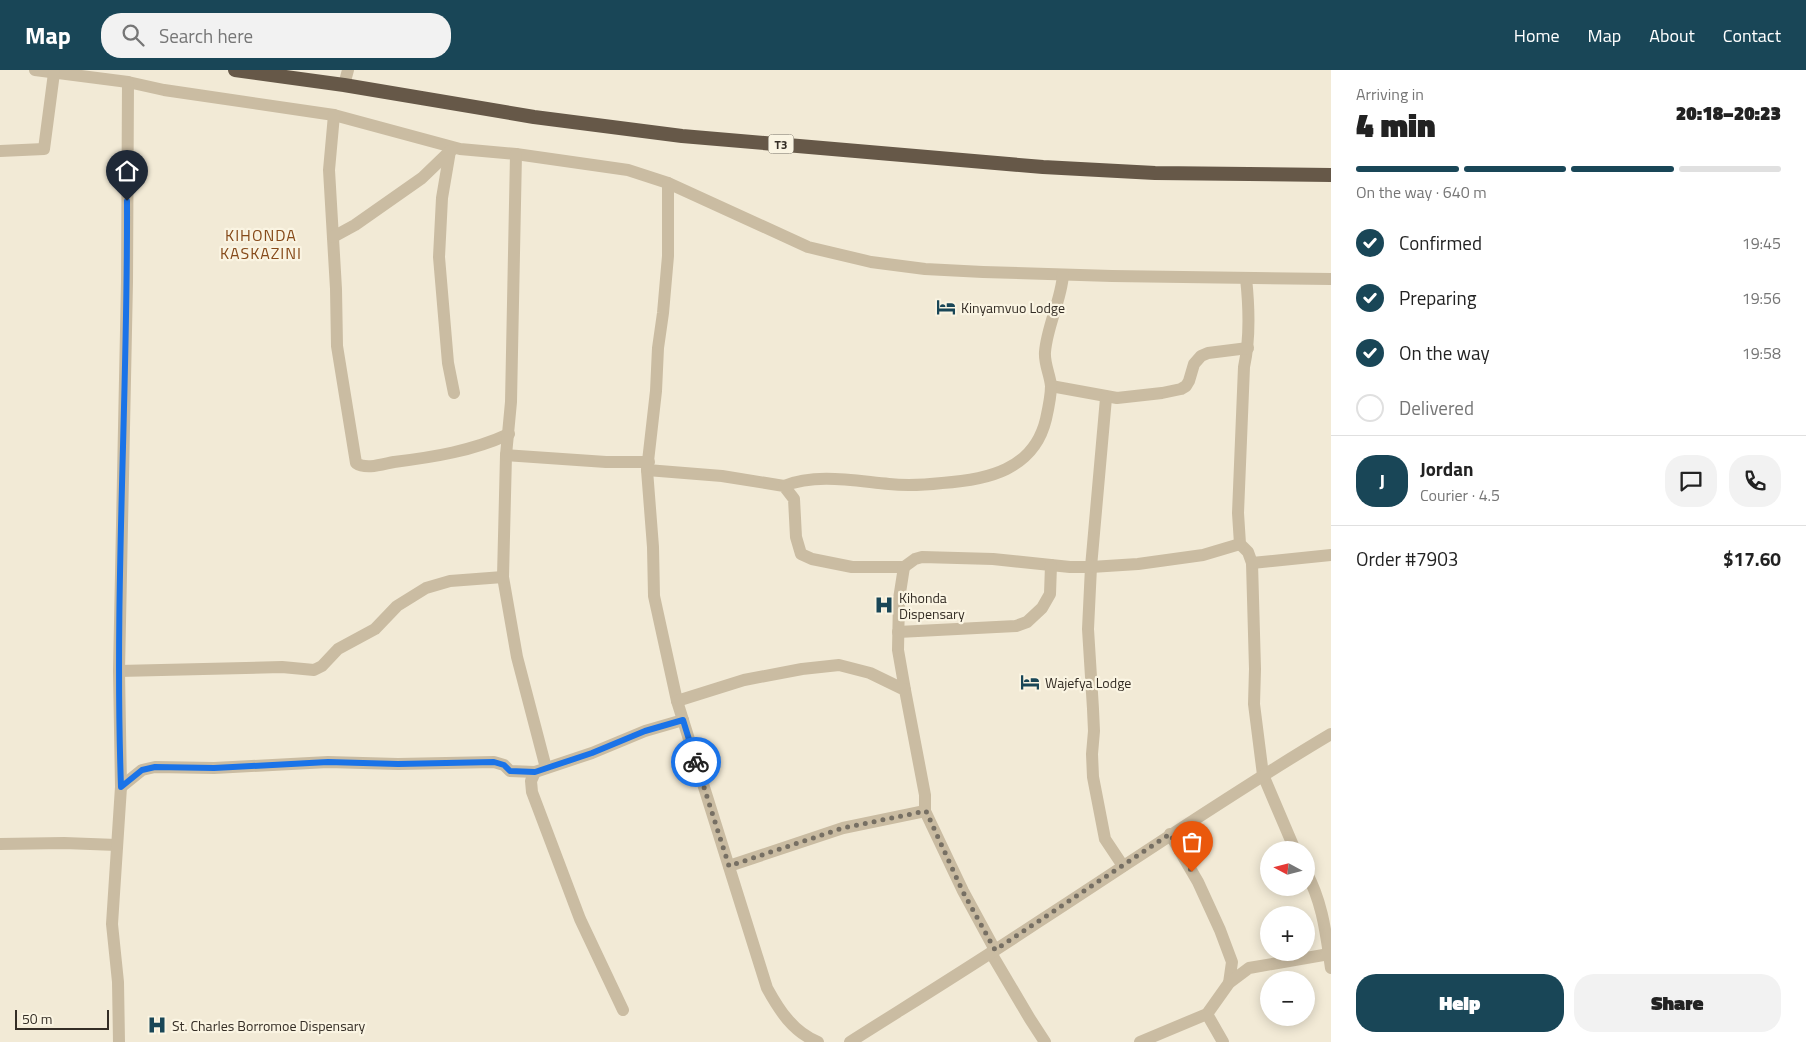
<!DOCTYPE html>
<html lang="en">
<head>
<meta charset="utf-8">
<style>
  body { margin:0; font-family:"Titillium Web",sans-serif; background:#f2f2f2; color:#222; height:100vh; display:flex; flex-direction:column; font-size:19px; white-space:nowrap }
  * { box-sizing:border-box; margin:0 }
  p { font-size:16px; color:#767676 }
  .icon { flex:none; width:28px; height:28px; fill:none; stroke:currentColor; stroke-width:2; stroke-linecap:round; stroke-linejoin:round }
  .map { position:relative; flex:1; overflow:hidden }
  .drawer { display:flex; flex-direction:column; background:#fff; width:475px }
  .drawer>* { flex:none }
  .needle { width:32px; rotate:277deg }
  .tools { position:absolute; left:1260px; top:771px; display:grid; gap:10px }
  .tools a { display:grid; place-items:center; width:55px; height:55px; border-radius:50%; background:#fff; box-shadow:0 2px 12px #0003; font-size:25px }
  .scale { position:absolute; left:15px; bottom:12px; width:94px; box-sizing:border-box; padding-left:5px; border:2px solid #342d25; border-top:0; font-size:14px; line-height:18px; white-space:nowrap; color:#342d25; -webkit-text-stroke:4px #faf4e2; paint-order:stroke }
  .pin { position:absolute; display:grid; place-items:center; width:42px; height:42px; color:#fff; margin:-51px -21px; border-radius:50% 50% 50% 0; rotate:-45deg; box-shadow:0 0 5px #0007 }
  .pin .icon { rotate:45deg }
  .courier { position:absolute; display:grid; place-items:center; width:50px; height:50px; margin:-25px; border:4px solid #1a73e8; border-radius:50%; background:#fff; color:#222; box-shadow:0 1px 6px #0007 }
  .head em { font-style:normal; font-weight:800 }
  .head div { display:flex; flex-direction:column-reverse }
  .head { display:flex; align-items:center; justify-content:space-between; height:85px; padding:0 25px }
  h1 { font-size:32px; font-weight:800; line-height:38px }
  .bar { display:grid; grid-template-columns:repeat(4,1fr); gap:8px 5px; align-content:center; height:60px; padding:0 25px }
  .bar i { height:6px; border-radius:4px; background:#e0e0e0 }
  .bar .selected { background:#194657 }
  .bar p { grid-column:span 4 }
  .line { display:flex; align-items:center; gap:12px; padding:0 25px; border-top:1px solid #e0e0e0 }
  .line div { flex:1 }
  .round { display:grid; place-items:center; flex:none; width:52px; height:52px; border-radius:20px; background:#f2f2f2 }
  ol { padding:0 25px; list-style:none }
  li { display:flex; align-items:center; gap:15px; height:55px }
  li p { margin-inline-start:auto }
  li .icon { padding:5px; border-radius:50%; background:#194657; color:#fff; stroke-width:4 }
  li:last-child { color:#767676 }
  li i { width:28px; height:28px; border:2px solid #e0e0e0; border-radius:50% }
  .primary-button { display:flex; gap:10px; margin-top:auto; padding:10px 25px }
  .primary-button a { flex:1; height:58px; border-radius:20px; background:#194657; color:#fff; font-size:20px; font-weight:800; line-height:58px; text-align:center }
  .primary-button a+a { background:#f2f2f2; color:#222 }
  header { display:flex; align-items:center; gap:30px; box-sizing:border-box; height:70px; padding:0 25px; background:#194657; color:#fff }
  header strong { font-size:24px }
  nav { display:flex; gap:28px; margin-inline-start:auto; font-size:18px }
  .search { width:350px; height:45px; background:#f2f2f2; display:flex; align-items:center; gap:12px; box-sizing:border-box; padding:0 18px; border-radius:20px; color:#767676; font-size:19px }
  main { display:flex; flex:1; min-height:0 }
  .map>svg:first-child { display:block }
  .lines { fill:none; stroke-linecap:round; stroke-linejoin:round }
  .minor { stroke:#cabca2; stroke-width:12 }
  .trunk { stroke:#665848; stroke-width:14 }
  .done { stroke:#766f63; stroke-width:5; stroke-dasharray:0 9 }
  .route { stroke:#1a73e8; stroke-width:6 }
  .labels { text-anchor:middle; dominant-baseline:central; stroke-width:4.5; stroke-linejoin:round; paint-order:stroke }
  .shield { fill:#faf4e2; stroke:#6f695e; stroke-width:1 }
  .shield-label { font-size:12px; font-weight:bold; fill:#342d25 }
  .poi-label { font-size:14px; fill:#342d25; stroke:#faf4e2; text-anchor:start }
  .quarter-label { font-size:16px; letter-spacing:1px; fill:#864a1a; stroke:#faf4e2 }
</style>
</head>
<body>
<header>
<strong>Map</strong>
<div class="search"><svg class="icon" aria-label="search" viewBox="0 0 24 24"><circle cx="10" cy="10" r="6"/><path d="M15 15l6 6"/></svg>Search here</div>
<nav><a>Home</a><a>Map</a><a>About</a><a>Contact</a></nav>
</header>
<main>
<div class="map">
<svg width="1331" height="972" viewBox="0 0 1331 972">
  <rect width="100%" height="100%" fill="#f2ead6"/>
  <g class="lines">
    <g class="minor">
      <path d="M35,0l93,12 36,8 170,25 126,34 56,5 112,16 40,13 140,64 63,15 54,7 58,3 129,4 219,3"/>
      <path d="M344,15l4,-15"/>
      <path d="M334,45l-5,55 7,119 1,57 19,117c10,7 27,1 38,-1 40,-5 78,-11 115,-28"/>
      <path d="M0,81l44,-2 10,-76"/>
      <path d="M450,81l-8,47 -3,59 9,106 6,30"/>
      <path d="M516,84l-5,248 -5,53 -3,122 14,80 29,111"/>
      <path d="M668,113v73l-5,57 -5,35 -2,43 -9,79 6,77 1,49 23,105 90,287c12,22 26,44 51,54"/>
      <path d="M333,167l22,-12 67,-47 28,-27 2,-1"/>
      <path d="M1246,208c3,28 4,62 -2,89l-6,146 2,31 8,8 4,11 3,106 -1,35 9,71 32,75"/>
      <path d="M1051,316l66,12 45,-5 19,-4 5,-3 3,-5 5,-17 7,-8 7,-3 40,-5"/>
      <path d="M1106,328l-15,169 -3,62 5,80 1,22 -2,23 1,23 12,62 18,27"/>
      <path d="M506,385l100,7h43"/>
      <path d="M647,400l75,6 62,10 10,13 2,38 5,17 11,5 40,8h52l11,-8 7,-2 71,2 77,8h21l47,-3 65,-9 37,-11"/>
      <path d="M784,416c32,-13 71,-5 105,-2 18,2 35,1 53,-1 45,-3 92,-13 104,-64 2,-9 5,-24 5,-33 -1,-12 -7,-22 -6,-34 2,-26 16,-51 18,-77"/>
      <path d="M1252,493l79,-8"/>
      <path d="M904,497l-5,32 -1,51 7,40"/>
      <path d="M898,562l118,-6 11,-4 15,-14 8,-14 1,-29"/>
      <path d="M119,601l163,-4 32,3 8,-4 16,-17 37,-20 22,-23 29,-18 24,-7 53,-4"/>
      <path d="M677,631l67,-21 58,-11 37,-4 31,8 35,17 20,105v16l38,80 32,59"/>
      <path d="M121,717l21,-17 13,-3 59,1 114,-6 70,2 96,-2 10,3 6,6 25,1"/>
      <path d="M1170,764l28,48 22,48 12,32 -3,21"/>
      <path d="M0,774l64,-1 53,2"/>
      <path d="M729,796l114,-38 82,-17"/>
      <path d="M1306,802c17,31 20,63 25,96"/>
      <path d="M991,883l39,66 15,23"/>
      <path d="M623,940l-43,-91 -48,-127 -1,-11 4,-9 57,-19 53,-22 38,-11"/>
      <path d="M1207,944l16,28"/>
      <path d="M119,972l-1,-60 -6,-58 9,-137 -2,-116 8,-389 1,-200"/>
      <path d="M850,972c60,-38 120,-75 179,-114 101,-65 199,-133 302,-194"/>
      <path d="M1140,972l67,-28 22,-31 20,-15 80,-14"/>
    </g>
    <path class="trunk" d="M235,0l109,15 190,32 148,19 361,31 112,6 176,2"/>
  </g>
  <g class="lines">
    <path class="done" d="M696,692l33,104 114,-38 83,-17 37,81 32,58 175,-116 22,38"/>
    <path class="route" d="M127,131c1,195 -13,391 -6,586l21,-17 13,-3 59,1 114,-6 70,2 96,-2 10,3 6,6 25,1 57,-19 53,-22 38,-11 13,42"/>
  </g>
  <defs>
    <g id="hotel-bare" transform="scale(1.5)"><path d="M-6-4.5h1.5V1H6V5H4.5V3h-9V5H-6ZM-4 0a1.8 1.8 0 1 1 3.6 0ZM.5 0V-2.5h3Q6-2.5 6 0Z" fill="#194657" stroke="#faf4e2" stroke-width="2.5" paint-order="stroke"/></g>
    <g id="hospital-bare" transform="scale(1.5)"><path d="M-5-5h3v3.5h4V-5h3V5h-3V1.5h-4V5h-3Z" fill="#194657" stroke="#faf4e2" stroke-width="2.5" paint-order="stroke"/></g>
  </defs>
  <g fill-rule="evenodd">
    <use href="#hotel-bare" x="946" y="237"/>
    <use href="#hospital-bare" x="884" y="535"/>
    <use href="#hotel-bare" x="1030" y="612"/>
    <use href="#hospital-bare" x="157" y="955"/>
  </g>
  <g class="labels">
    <rect class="shield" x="768.5" y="64.5" width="25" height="19" rx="4"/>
    <g class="shield-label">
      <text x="781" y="74">T3</text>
    </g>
    <g class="poi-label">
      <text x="961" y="237">Kinyamvuo Lodge</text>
      <text x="899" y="527">Kihonda<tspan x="899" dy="16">Dispensary</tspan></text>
      <text x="1045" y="612">Wajefya Lodge</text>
      <text x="172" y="955">St. Charles Borromoe Dispensary</text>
    </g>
    <g class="quarter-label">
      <text x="261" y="165">KIHONDA<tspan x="261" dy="18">KASKAZINI</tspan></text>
    </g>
  </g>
</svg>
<div class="tools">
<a><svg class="needle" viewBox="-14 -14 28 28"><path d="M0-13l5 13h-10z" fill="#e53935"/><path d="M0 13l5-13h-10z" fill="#767676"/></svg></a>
<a>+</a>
<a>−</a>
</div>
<div class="scale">50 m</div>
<div class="pin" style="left:1192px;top:802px;background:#ea580c"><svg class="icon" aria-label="bag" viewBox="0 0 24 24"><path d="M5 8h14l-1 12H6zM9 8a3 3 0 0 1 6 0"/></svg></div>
<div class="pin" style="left:127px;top:131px;background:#1f2937"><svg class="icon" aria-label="home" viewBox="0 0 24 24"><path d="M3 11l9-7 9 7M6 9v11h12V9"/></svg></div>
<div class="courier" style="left:696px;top:692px"><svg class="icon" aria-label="bike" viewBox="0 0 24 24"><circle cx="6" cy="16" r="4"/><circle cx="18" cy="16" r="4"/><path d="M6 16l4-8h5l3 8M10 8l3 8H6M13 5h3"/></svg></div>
</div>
<section class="drawer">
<div class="head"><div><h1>4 min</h1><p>Arriving in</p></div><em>20:18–20:23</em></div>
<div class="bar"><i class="selected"></i><i class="selected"></i><i class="selected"></i><i></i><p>On the way · 640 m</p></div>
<ol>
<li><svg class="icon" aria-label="check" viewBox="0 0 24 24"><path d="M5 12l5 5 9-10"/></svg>Confirmed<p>19:45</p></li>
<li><svg class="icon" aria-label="check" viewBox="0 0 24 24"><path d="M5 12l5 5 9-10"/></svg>Preparing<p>19:56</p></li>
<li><svg class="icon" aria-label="check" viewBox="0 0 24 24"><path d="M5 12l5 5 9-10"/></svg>On the way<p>19:58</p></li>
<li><i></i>Delivered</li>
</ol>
<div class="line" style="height:90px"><b class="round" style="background:#194657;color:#fff">J</b><div><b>Jordan</b><p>Courier · 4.5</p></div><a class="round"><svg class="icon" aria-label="chat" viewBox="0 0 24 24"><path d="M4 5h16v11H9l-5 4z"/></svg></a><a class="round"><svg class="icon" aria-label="phone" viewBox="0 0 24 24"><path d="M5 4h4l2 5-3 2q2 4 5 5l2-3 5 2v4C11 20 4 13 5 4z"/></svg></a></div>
<div class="line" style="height:65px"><div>Order #7903</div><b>$17.60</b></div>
<div class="primary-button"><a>Help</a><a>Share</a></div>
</section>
</main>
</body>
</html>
